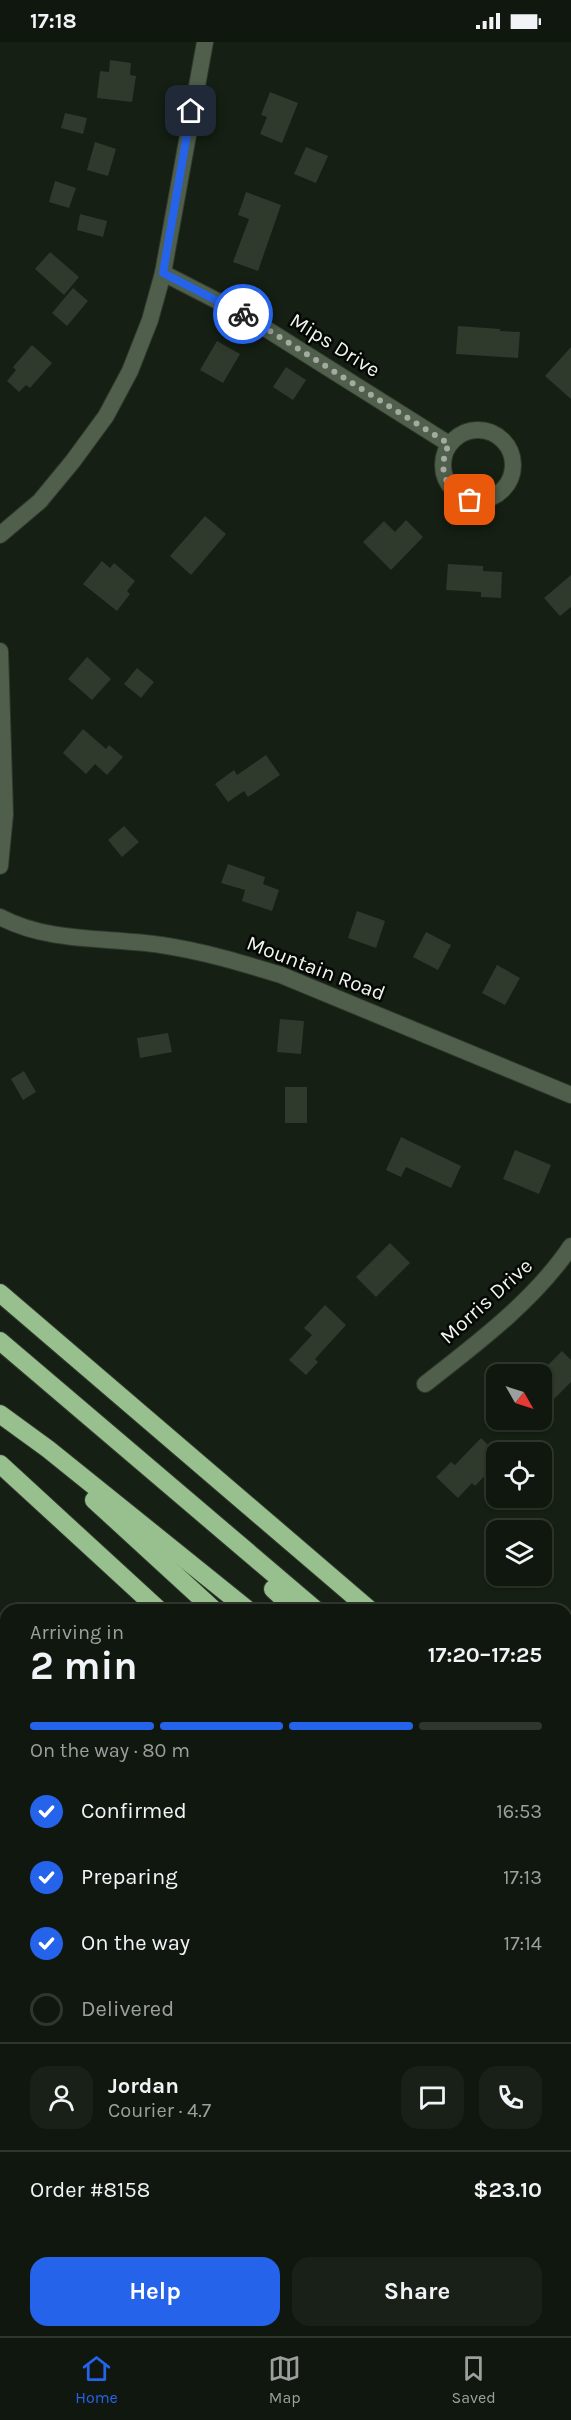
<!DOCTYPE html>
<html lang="en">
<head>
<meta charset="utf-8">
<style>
  body { margin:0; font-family:Karla,sans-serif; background:#192017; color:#f1f3f6; height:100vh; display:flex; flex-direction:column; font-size:22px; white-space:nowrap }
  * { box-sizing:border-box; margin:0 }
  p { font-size:20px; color:#9c9f9e }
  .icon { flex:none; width:33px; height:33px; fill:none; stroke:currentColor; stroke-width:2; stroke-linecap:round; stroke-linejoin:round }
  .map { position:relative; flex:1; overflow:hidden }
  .panel { position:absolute; left:0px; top:1562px; width:572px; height:734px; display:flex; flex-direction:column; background:#10170e; border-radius:18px 18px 0 0; box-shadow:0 2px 4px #0004,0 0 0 2px #30362e }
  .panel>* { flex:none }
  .needle { width:39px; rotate:129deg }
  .tools { position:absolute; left:486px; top:1322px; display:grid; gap:12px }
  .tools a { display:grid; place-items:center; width:66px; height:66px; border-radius:12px; background:#10170e; box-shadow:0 2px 4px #0004,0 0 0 2px #30362e; font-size:30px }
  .pin { position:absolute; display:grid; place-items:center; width:51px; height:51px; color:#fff; margin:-26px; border-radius:12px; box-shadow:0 3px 9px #0006 }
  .courier { position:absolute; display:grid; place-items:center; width:60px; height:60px; margin:-30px; border:4px solid #2563eb; border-radius:50%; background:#fff; color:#222; box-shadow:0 2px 8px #0007 }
  .summary em { font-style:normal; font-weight:700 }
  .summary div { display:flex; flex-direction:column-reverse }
  .summary { display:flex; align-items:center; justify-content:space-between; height:102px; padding:0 30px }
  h1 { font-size:39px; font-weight:700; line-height:45px }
  .bar { display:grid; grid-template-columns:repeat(4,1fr); gap:9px 6px; align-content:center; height:72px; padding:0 30px }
  .bar i { height:8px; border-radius:4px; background:#30362e }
  .bar .current { background:#2563eb }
  .bar p { grid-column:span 4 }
  .line { display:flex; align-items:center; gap:15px; padding:0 30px; border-top:2px solid #30362e }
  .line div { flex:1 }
  .round { display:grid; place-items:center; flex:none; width:63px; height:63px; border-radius:18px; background:#192017 }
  ol { padding:0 30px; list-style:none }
  li { display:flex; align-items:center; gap:18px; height:66px }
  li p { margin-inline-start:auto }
  li .icon { padding:6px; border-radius:50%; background:#2563eb; color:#fff; stroke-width:4 }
  li:last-child { color:#9c9f9e }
  li i { width:33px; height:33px; border:3px solid #30362e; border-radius:50% }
  .cta { display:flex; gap:12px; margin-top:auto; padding:12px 30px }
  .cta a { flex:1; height:69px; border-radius:18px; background:#2563eb; color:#fff; font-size:24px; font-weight:700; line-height:69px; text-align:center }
  .cta a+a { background:#192017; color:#f1f3f6 }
  .status { display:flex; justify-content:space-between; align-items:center; height:42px; padding:0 30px; background:#10170e; direction:ltr }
  .status svg { height:16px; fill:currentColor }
  .dock { display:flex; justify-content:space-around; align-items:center; height:84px; border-top:2px solid #30362e; background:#10170e; font-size:16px; color:#9c9f9e }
  .dock a { display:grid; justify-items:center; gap:3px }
  .dock .current { color:#2563eb }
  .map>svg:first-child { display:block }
  .building { fill:#2f392c }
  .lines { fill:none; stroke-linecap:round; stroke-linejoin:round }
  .minor-casing { stroke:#2f392d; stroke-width:18 }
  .tertiary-casing { stroke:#2f392d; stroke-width:18 }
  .motorway-casing { stroke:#2f392d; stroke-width:20 }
  .minor { stroke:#505f4c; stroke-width:16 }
  .tertiary { stroke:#505f4c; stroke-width:16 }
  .motorway { stroke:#98bf8e; stroke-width:18 }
  .done { stroke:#a3aba1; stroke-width:6; stroke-dasharray:0 10.8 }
  .route { stroke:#2563eb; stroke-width:8 }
  .labels { text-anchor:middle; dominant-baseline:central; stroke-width:5; stroke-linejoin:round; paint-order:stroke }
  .street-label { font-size:21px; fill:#eff6ed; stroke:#050804 }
</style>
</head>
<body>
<div class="status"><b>17:18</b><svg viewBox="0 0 49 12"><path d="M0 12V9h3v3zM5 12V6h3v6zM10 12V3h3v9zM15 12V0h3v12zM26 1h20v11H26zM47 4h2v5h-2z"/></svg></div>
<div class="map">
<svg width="571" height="2294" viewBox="0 0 571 2294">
  <rect width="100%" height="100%" fill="#151f13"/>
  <g class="building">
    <path d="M110,18l21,3 -1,12 6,1 -4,26 -35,-4 3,-27 9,1z"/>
    <path d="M270,50l28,11 -16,40 -22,-9 7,-17 -6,-2z"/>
    <path d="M65,71l22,5 -4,16 -22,-6z"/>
    <path d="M95,100l21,7 -8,27 -21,-6z"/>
    <path d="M306,105l22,9 -12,27 -22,-9z"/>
    <path d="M55,139l21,7 -7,20 -20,-6z"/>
    <path d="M246,150l35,13 -23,66 -25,-9 16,-43 -11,-4z"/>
    <path d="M80,172l27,7 -4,16 -26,-7z"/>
    <path d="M50,210l29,25 -15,18 -29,-26z"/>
    <path d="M73,246l15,13 -21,25 -15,-13z"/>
    <path d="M458,284l42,3v2l20,1 -2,26 -62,-4z"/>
    <path d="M217,299l23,13 -17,29 -23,-13z"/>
    <path d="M32,303l20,18 -22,25 -4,-3 -7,7 -12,-11 9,-11 -3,-3z"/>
    <path d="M571,305v52l-26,-23z"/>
    <path d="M286,325l20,13 -13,20 -20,-13z"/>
    <path d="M205,474l21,18 -35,41 -21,-19z"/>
    <path d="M406,478l17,17 -32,33 -28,-28 21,-21 11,11z"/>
    <path d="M102,519l8,7 4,-5 21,18 -8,10 3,3 -13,17 -34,-27z"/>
    <path d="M448,522l35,2v5l19,1 -1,26 -20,-1v-5l-35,-2z"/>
    <path d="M571,533v32l-11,9 -16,-18z"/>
    <path d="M87,615l24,22 -19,21 -24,-21z"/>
    <path d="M137,626l17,14 -13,16 -17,-14z"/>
    <path d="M83,687l23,20 3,-4 14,12 -16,18 -12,-11 -9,10 -23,-21z"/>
    <path d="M266,713l14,20 -32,22 -4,-6 -16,11 -13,-18 19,-14 3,5z"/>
    <path d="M124,784l15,16 -17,15 -14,-17z"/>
    <path d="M228,822l37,13 -2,7 16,6 -7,21 -30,-10 3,-11 -24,-7z"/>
    <path d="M357,869l28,10 -9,27 -28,-10z"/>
    <path d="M426,890l25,13 -13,25 -25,-13z"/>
    <path d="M497,923l23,13 -15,27 -23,-12z"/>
    <path d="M280,977l24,2 -3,33 -24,-2z"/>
    <path d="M168,991l4,19 -32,6 -3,-20z"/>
    <path d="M24,1029l12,21 -13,8 -12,-21z"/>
    <rect x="285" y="1045" width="22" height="36"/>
    <path d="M401,1095l60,29 -10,22 -45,-21 -5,10 -15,-7z"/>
    <path d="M515,1108l36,15 -12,29 -36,-15z"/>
    <path d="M390,1201l20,20 -34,34 -20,-20z"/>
    <path d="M325,1263l21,20 -31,34 3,3 -12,13 -17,-15 23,-25 -8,-7z"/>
    <path d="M562,1309l9,9v22l-29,29v-40z"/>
    <path d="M481,1396l15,15v11l-21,22 -3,-3 -14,15 -22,-21 15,-15 4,3z"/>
  </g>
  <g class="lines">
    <g class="minor-casing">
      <g id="minor">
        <path d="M163,231l78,40 208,131"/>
        <circle cx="478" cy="423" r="35"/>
        <path d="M0,493l40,-34 33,-40 33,-45 24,-45 20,-51 13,-47 42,-231"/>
        <path d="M425,1342c50,-39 110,-84 146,-138"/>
        <path d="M0,1982l6,12"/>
        <path d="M96,2289l1,5"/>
      </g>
    </g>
    <g class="tertiary-casing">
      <g id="tertiary">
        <path d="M0,609l5,163 -5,52"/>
        <path d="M0,875c49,26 107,20 161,28 41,6 81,18 120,30l290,120"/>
      </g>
    </g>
    <g class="motorway-casing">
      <g id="motorway">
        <path d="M0,1251l370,317"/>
        <path d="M0,1299l316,269"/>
        <path d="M0,1372l48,35 200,161"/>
        <path d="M0,1422l159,146"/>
        <path d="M94,1458l120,110"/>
        <path d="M273,1547l23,21"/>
        <path d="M566,1715l5,5"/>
        <path d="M566,1749l5,5"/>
        <path d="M566,1800l5,5"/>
        <path d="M566,1829l5,6"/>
        <path d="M566,1858l5,6"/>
        <path d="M566,1903l5,5"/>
        <path d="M566,1956l5,5"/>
        <path d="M566,2030l5,7"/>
      </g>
    </g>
    <use href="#minor" class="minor"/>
    <use href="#tertiary" class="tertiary"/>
    <use href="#motorway" class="motorway"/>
  </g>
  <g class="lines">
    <path class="done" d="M243,272l206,130c-12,25 -5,45 21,56"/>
    <path class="route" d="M191,69l-28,162 80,41"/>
  </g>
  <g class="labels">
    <g class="street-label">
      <text transform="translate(335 303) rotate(32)">Mips Drive</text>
      <text transform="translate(316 926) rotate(21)">Mountain Road</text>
      <text transform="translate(486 1259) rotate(-42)">Morris Drive</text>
    </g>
  </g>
</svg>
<div class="tools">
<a><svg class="needle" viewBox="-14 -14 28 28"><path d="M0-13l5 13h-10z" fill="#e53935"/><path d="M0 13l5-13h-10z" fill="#9c9f9e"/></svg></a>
<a><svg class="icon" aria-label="locate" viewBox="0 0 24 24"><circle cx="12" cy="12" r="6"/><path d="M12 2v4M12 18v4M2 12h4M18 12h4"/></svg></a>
<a><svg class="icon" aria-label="layers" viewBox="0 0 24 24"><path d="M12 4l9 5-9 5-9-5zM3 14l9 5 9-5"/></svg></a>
</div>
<div class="pin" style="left:470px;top:458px;background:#ea580c"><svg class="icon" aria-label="bag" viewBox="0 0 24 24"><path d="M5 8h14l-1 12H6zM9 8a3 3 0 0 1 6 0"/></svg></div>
<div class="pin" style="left:191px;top:69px;background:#1f2937"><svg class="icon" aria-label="home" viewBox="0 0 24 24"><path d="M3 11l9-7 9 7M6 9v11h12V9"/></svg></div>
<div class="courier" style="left:243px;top:272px"><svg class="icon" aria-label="bike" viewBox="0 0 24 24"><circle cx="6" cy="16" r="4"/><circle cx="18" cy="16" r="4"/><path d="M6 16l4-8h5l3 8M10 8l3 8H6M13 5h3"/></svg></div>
<section class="panel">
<div class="summary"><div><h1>2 min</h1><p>Arriving in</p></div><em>17:20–17:25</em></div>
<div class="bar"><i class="current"></i><i class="current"></i><i class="current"></i><i></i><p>On the way · 80 m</p></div>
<ol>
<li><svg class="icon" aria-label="check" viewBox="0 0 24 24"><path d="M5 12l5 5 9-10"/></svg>Confirmed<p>16:53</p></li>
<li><svg class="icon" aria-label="check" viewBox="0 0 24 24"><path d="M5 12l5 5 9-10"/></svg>Preparing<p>17:13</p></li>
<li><svg class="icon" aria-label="check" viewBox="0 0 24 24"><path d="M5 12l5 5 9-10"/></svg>On the way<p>17:14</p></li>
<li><i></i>Delivered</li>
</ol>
<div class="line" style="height:108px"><a class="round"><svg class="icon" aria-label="person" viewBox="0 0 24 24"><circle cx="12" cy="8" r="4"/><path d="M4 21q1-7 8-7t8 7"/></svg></a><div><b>Jordan</b><p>Courier · 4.7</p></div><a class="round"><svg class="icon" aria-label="chat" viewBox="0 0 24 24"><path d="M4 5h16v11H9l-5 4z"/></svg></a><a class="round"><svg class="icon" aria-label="phone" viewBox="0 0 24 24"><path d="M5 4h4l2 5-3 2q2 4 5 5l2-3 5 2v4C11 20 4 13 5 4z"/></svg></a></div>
<div class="line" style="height:78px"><div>Order #8158</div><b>$23.10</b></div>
<div class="cta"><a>Help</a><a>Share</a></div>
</section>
</div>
<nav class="dock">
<a class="current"><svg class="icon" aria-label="home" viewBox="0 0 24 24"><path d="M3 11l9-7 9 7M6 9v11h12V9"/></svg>Home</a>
<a><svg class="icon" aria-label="map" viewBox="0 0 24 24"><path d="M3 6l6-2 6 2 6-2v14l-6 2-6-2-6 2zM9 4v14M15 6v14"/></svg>Map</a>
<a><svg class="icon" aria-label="saved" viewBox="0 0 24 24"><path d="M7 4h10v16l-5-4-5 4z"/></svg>Saved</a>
</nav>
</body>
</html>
